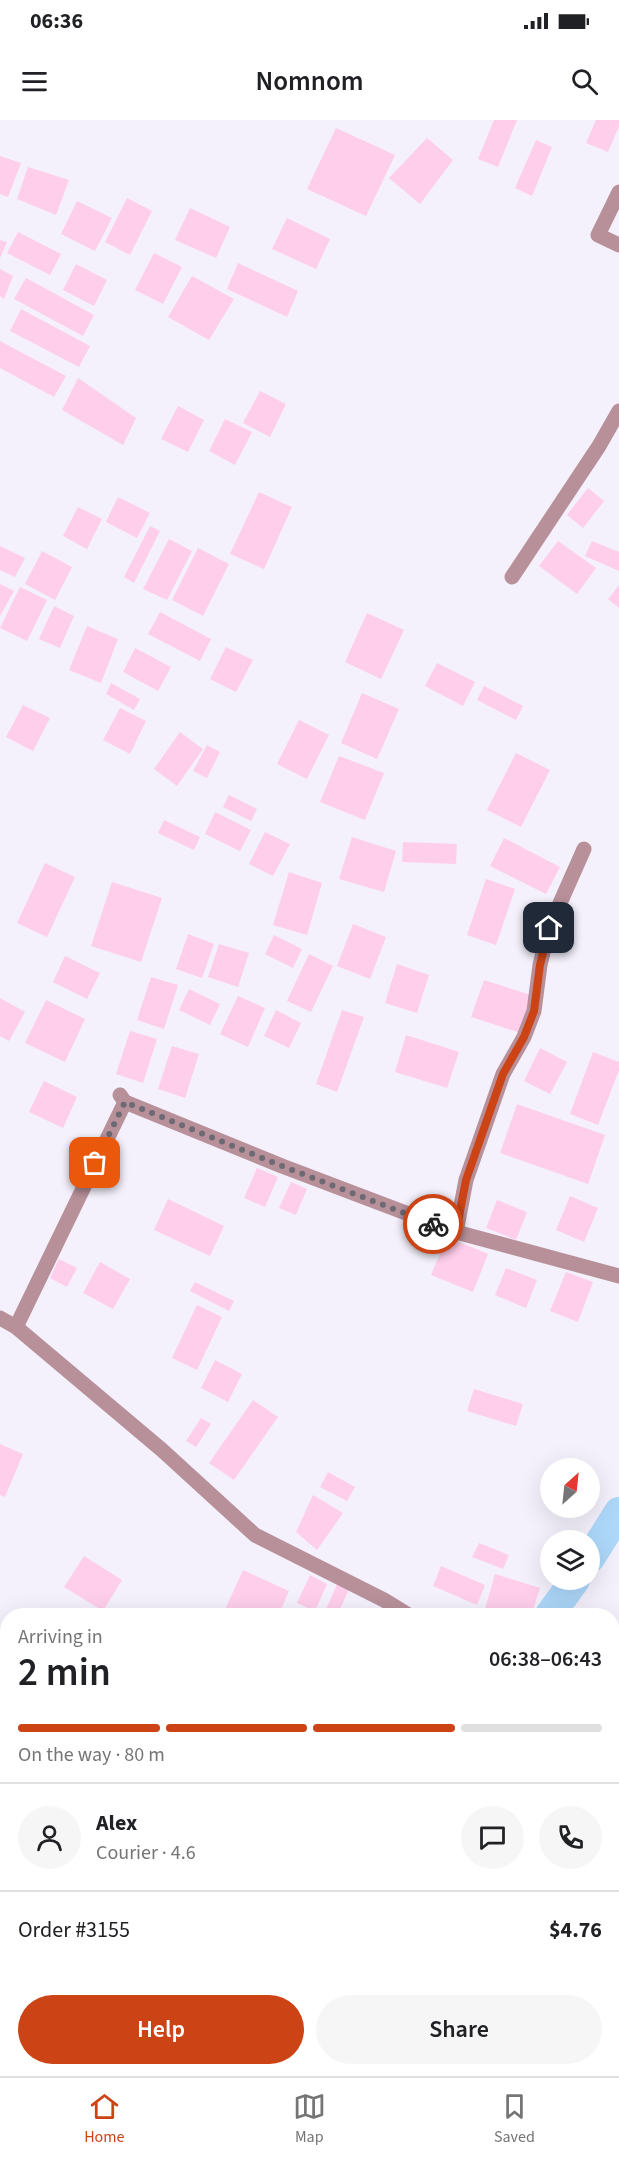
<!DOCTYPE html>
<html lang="en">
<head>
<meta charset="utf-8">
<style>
  body { margin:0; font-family:"Source Sans 3",sans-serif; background:#f6f6f6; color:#202124; height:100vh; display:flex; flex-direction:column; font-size:22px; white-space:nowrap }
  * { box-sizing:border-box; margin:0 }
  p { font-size:20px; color:#757577 }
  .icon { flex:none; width:33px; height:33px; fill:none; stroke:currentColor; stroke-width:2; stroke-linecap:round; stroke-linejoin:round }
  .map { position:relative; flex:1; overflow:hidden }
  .side { position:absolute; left:0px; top:1488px; width:620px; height:468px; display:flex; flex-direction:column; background:#fff; border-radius:24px 24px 0 0; box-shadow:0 6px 24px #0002 }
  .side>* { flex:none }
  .needle { width:39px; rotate:27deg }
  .buttons { position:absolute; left:540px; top:1338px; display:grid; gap:12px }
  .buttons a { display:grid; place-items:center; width:60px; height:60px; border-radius:50%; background:#fff; box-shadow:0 6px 24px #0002; font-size:30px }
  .pin { position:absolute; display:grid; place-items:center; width:51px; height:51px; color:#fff; margin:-26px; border-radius:12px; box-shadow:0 3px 9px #0006 }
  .courier { position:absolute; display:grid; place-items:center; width:60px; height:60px; margin:-30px; border:4px solid #cc4415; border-radius:50%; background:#fff; color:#222; box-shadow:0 2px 8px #0007 }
  .head em { font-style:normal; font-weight:600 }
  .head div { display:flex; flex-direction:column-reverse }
  .head { display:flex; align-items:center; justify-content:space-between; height:102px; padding:0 18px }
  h1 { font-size:39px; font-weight:600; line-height:45px }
  .bar { display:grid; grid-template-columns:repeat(4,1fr); gap:9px 6px; align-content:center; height:72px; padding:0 18px }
  .bar i { height:8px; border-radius:4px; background:#e0e0e0 }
  .bar .on { background:#cc4415 }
  .bar p { grid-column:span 4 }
  .line { display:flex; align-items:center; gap:15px; padding:0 18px; border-top:2px solid #e0e0e0 }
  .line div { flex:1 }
  .round { display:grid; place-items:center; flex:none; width:63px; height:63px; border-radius:32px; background:#f6f6f6 }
  .button { display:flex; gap:12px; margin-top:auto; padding:12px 18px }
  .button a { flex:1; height:69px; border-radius:36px; background:#cc4415; color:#fff; font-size:24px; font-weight:600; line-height:69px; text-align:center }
  .button a+a { background:#f6f6f6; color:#202124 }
  .status { display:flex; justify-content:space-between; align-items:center; height:42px; padding:0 30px; background:#fff; direction:ltr }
  .status svg { height:16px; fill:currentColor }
  header { display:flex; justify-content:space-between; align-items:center; height:78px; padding:0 18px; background:#fff; font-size:27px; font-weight:600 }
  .tabs { display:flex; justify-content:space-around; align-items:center; height:84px; border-top:2px solid #e0e0e0; background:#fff; font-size:16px; color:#757577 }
  .tabs a { display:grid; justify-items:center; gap:3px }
  .tabs .on { color:#cc4415 }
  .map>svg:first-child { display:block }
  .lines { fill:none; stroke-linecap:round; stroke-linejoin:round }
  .canal { stroke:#add7f9; stroke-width:30 }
  .building { fill:#feceeb }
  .minor { stroke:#b7909a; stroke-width:15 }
  .done { stroke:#6d6a74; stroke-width:6; stroke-dasharray:0 10.8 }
  .route { stroke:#cc4415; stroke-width:8 }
</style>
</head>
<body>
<div class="status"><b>06:36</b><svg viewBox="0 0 49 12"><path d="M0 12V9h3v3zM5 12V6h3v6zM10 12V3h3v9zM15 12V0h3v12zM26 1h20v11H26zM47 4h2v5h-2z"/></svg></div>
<header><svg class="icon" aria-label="menu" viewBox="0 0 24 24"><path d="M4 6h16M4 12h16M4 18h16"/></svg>Nomnom<svg class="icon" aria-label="search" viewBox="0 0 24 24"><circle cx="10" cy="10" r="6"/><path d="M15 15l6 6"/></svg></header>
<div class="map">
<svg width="619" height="1956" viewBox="0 0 619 1956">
  <rect width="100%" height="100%" fill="#f4f1fc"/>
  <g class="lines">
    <g class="canal">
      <path d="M590,1438l29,-46"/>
      <path d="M549,1496l26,-36"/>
      <path d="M341,1956l16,-8"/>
    </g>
  </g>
  <g class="building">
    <path d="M494,0h23l-19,47 -20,-8z"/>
    <path d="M596,0h23v6l-11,26 -22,-9z"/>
    <path d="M336,8l59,27 -29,61 -59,-27z"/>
    <path d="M427,18l26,22 -33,44 -31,-26z"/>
    <path d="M536,20l16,7 -20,49 -17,-8z"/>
    <path d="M0,36l21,7 -13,34 -8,-3z"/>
    <path d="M28,47l41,13 -13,35 -39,-16z"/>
    <path d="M127,78l25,13 -22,44 -25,-13z"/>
    <path d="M77,81l35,17 -17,33 -34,-17z"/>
    <path d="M190,88l40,19 -14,31 -41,-18z"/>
    <path d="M287,98l43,21 -14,30 -44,-20z"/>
    <path d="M18,112l43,22 -11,21 -43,-22z"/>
    <path d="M0,120l7,2 -7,16z"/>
    <path d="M154,133l28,14 -19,37 -28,-14z"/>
    <path d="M238,143l60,28 -11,26 -60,-28z"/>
    <path d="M76,144l31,16 -13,26 -31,-16z"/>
    <path d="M0,149l13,7 -9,23 -4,-3z"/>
    <path d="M192,156l42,23 -25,41 -41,-23z"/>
    <path d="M26,158l68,37 -11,21 -69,-37z"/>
    <path d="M21,189l69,37 -11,21 -69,-36z"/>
    <path d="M0,221l66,35 -12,21 -54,-29z"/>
    <path d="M78,258l58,40 -13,27 -61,-35z"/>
    <path d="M260,271l26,13 -16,33 -27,-14z"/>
    <path d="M178,286l26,14 -16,32 -27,-13z"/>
    <path d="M225,299l27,13 -17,33 -26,-14z"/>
    <path d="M588,368l16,13 -21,27 -16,-13z"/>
    <path d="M259,372l33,15 -28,62 -34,-15z"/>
    <path d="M118,377l32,16 -13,25 -31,-16z"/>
    <path d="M78,387l24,12 -15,30 -24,-13z"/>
    <path d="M150,406l10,5 -26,52 -10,-6z"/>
    <path d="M169,419l23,12 -25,49 -24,-11z"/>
    <path d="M558,421l38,27 -19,26 -38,-28z"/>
    <path d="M592,421l27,11v19l-34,-15z"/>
    <path d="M0,426l25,12 -10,19 -15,-7z"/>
    <path d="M198,428l31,16 -26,52 -31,-16z"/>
    <path d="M42,431l30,16 -17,33 -30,-16z"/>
    <path d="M0,464l14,7 -14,25z"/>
    <path d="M619,465v23l-11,-9z"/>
    <path d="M20,467l27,13 -20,41 -27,-13z"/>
    <path d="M54,486l20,10 -14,32 -21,-9z"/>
    <path d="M160,492l51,27 -11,22 -52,-27z"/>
    <path d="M367,493l37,17 -23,49 -36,-17z"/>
    <path d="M87,506l31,13 -17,44 -32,-13z"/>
    <path d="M226,527l27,13 -17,32 -26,-13z"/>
    <path d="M135,528l36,19 -13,24 -35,-19z"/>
    <path d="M437,543l38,19 -12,24 -38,-20z"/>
    <path d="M111,563l29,16 -6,11 -28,-16z"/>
    <path d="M484,566l39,20 -7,14 -39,-20z"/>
    <path d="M362,573l37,16 -22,50 -36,-16z"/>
    <path d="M23,585l27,13 -17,33 -27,-14z"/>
    <path d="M120,588l26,13 -16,33 -27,-14z"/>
    <path d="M299,600l30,15 -22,44 -30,-15z"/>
    <path d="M180,612l23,17 -26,37 -23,-17z"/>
    <path d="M207,625l13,7 -13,26 -14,-7z"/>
    <path d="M516,633l34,17 -29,57 -34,-17z"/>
    <path d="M339,636l45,17 -19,47 -45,-18z"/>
    <path d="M229,675l28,14 -6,12 -28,-14z"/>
    <path d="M215,692l36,18 -11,21 -35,-17z"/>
    <path d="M164,700l36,17 -6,13 -36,-17z"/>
    <path d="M265,712l25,12 -17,32 -24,-12z"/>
    <path d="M352,717l44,14 -12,41 -45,-13z"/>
    <path d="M504,718l56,29 -14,27 -56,-28z"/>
    <path d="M403,722l54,2 -1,20 -54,-2z"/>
    <path d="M45,743l30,14 -28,60 -30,-14z"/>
    <path d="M289,752l33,11 -15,52 -34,-10z"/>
    <path d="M486,759l29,10 -19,56 -29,-10z"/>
    <path d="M112,762l50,16 -21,64 -50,-16z"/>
    <path d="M353,804l33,13 -16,42 -33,-13z"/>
    <path d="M188,814l26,10 -12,34 -26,-9z"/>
    <path d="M274,815l28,14 -9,19 -28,-14z"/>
    <path d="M219,824l30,9 -11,34 -30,-10z"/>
    <path d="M309,834l24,12 -22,46 -24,-11z"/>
    <path d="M65,836l35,17 -13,26 -34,-17z"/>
    <path d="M397,844l32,11 -12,38 -32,-10z"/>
    <path d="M151,857l27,8 -14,44 -27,-9z"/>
    <path d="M484,860l50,16 -13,37 -50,-16z"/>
    <path d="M189,869l31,15 -10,21 -31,-15z"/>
    <path d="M238,876l27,12 -17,39 -28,-13z"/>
    <path d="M0,878l25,14 -16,29 -9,-5z"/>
    <path d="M46,880l39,19 -20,43 -40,-19z"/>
    <path d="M276,890l25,13 -12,25 -25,-12z"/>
    <path d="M342,890l22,7 -27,75 -21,-8z"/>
    <path d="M130,911l27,8 -14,44 -27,-9z"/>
    <path d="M406,915l53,17 -12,36 -52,-16z"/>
    <path d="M172,926l27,8 -14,44 -27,-9z"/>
    <path d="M540,928l27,14 -17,32 -26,-13z"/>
    <path d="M593,932l26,10v8l-21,55 -28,-11z"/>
    <path d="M44,961l33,16 -14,31 -34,-16z"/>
    <path d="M517,984l88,31 -17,49 -88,-31z"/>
    <path d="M257,1048l21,9 -13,30 -21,-9z"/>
    <path d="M291,1062l16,7 -11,26 -17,-7z"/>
    <path d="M570,1076l28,12 -14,34 -28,-12z"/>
    <path d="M168,1079l56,27 -14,30 -56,-26z"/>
    <path d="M497,1080l30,12 -11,28 -30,-12z"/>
    <path d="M447,1117l41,17 -15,38 -42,-17z"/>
    <path d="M59,1139l18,9 -10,19 -17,-9z"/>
    <path d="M100,1142l30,17 -17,30 -30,-16z"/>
    <path d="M506,1148l31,12 -11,28 -31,-13z"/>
    <path d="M566,1152l27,10 -15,40 -28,-11z"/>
    <path d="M195,1162l39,19 -5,10 -39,-20z"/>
    <path d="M197,1185l25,12 -25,53 -25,-12z"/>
    <path d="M215,1240l27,14 -14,28 -27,-14z"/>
    <path d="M474,1269l49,15 -7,22 -49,-15z"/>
    <path d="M253,1280l25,17 -44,63 -25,-17z"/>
    <path d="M201,1298l10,6 -15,23 -10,-6z"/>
    <path d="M0,1324l23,10 -18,43 -5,-2z"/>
    <path d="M328,1352l27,15 -8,14 -27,-14z"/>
    <path d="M313,1375l30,18 -26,37 -21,-18z"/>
    <path d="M479,1423l30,12 -6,14 -31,-12z"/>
    <path d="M84,1436l38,24 -19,31 -39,-24z"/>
    <path d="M441,1446l44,19 -8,20 -44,-19z"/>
    <path d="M243,1450l46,21 -11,25 -55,-2z"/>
    <path d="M495,1454l45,14 -9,28h-37l-10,-4z"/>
    <path d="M310,1455l17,9 -12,27 -18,-8z"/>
    <path d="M338,1462l12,5 -13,29h-14z"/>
    <path d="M612,1823l7,3v20l-5,10 -2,-1z"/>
    <path d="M0,1845l8,4v26l-8,15z"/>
    <path d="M619,1866v30l-7,-3v-12z"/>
    <path d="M494,1948h10l9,5 -1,3h-22z"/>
  </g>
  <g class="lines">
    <g class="minor">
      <path d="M619,72l-21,43 21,10"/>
      <path d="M512,457l87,-131 20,-35"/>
      <path d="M120,975l5,7 157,64 174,66 10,-52 37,-106 21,-37 10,-26 6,-46 9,-37 35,-79"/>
      <path d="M456,1112l163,44"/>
      <path d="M0,1198l16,9 146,123 93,85 129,65 26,16"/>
      <path d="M16,1207l109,-225"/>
      <path d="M612,1590l7,2"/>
    </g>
  </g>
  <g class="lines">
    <path class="done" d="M95,1043l30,-61 157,64 151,58"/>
    <path class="route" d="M433,1104l23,8 10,-52 37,-106 21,-37 10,-26 6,-46 9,-37"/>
  </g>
</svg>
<div class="buttons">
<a><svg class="needle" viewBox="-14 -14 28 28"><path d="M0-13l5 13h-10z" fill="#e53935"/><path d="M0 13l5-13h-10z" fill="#757577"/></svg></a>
<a><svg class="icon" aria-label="layers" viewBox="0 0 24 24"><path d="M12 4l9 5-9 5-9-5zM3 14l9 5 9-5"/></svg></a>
</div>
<div class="pin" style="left:95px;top:1043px;background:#ea580c"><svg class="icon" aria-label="bag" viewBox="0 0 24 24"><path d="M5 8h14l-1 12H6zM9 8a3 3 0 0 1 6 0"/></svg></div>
<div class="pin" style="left:549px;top:808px;background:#1f2937"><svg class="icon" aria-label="home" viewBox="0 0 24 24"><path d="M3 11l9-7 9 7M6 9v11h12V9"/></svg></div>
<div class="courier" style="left:433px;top:1104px"><svg class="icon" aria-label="bike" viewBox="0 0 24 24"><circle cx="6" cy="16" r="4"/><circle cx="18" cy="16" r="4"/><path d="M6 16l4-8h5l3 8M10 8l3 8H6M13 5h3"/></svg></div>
<section class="side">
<div class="head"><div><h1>2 min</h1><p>Arriving in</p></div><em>06:38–06:43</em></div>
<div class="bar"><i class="on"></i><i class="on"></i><i class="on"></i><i></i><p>On the way · 80 m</p></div>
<div class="line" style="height:108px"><a class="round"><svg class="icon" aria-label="person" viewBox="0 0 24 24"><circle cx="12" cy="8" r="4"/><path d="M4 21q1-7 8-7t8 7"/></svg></a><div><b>Alex</b><p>Courier · 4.6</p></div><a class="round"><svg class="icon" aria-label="chat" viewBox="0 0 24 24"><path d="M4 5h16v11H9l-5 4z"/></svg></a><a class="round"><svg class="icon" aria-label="phone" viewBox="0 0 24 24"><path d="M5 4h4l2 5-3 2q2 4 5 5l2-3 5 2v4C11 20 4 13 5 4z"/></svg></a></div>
<div class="line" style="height:78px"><div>Order #3155</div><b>$4.76</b></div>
<div class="button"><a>Help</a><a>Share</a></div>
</section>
</div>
<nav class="tabs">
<a class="on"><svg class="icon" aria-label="home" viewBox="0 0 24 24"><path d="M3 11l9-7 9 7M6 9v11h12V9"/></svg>Home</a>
<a><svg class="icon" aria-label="map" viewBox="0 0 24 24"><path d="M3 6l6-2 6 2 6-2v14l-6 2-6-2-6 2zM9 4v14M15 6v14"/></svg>Map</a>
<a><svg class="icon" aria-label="saved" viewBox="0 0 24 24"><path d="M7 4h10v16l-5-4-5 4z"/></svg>Saved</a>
</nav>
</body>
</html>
